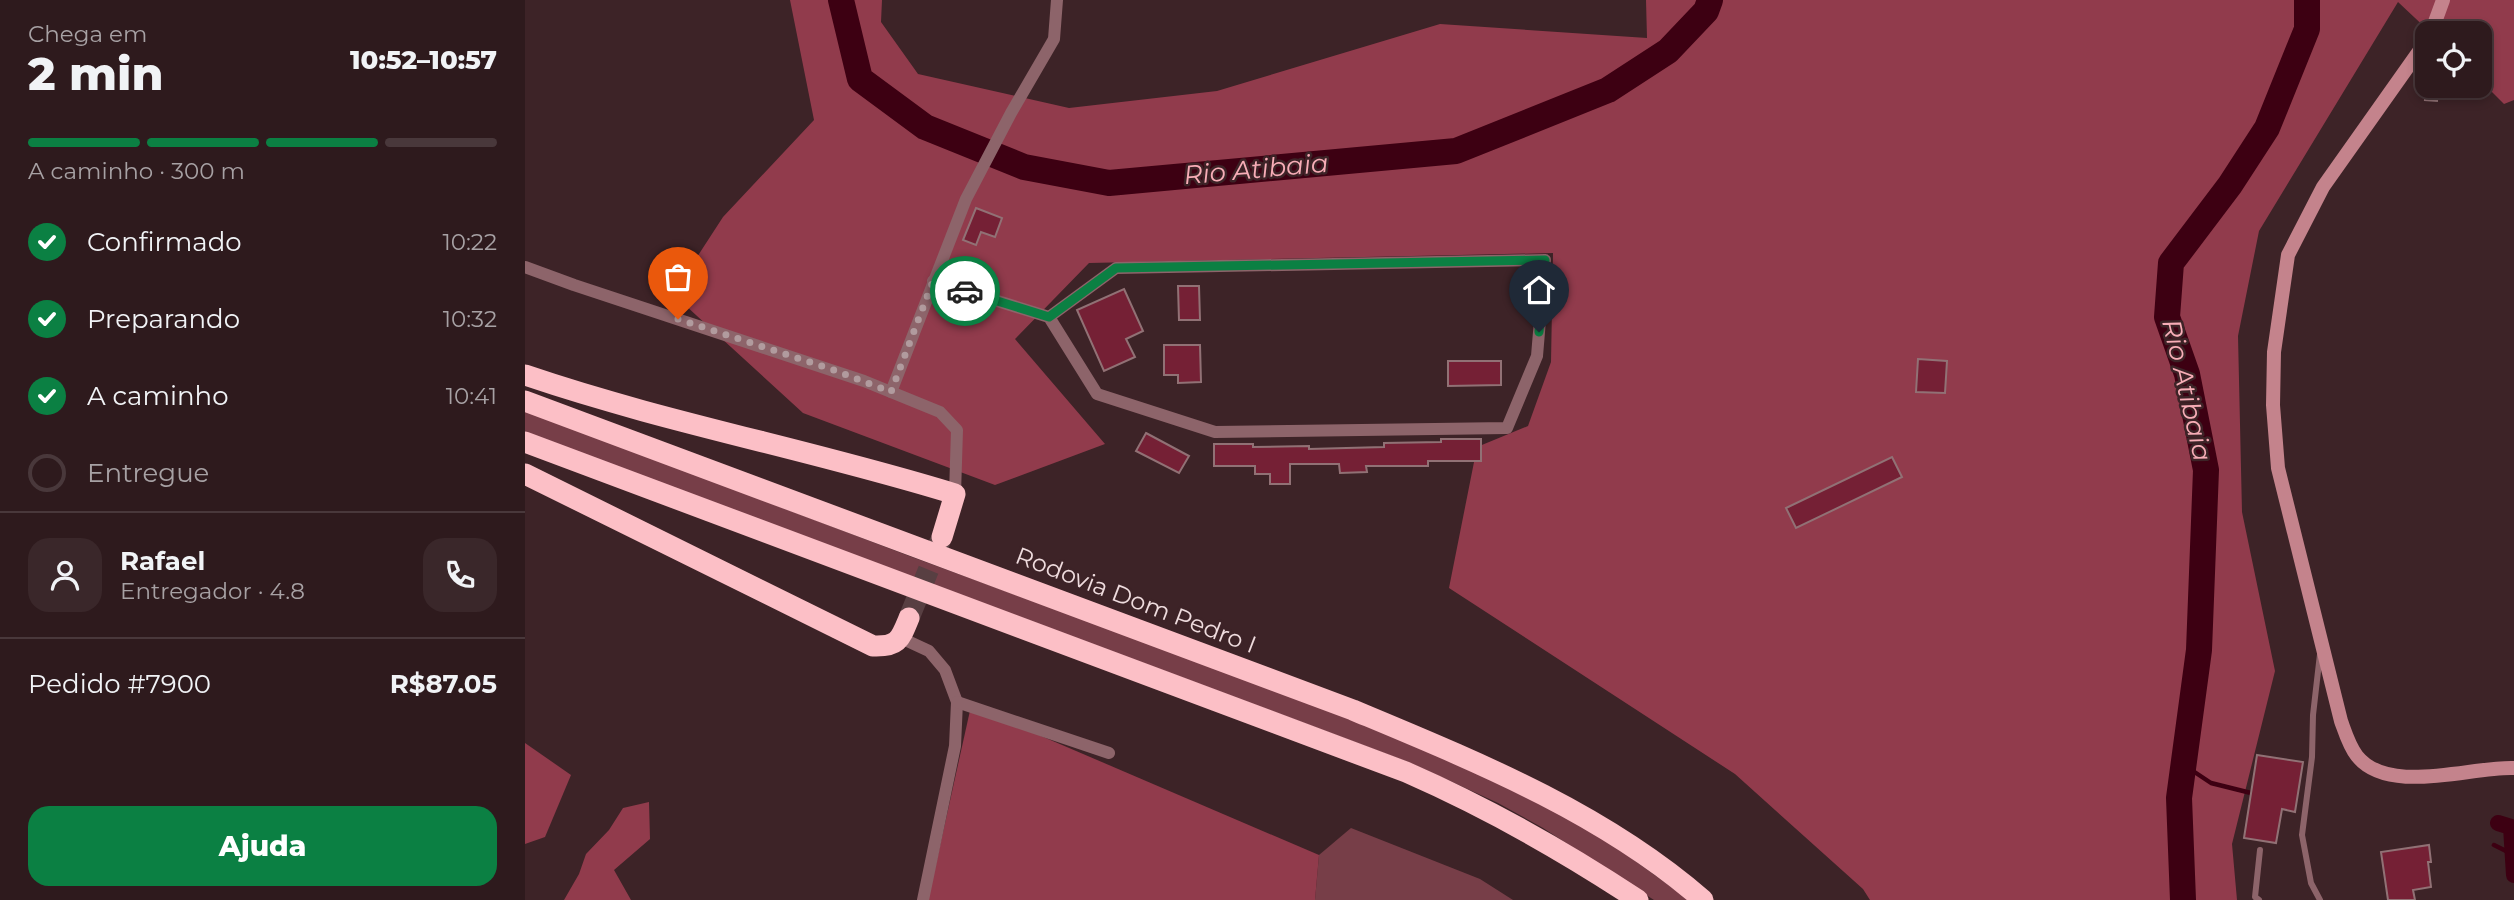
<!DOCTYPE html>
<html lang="pt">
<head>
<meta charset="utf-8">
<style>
  body { margin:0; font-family:Montserrat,sans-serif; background:#3a272a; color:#f1f3f6; height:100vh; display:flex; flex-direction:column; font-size:26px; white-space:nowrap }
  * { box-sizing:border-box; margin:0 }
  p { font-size:23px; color:#a7a1a4 }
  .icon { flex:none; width:38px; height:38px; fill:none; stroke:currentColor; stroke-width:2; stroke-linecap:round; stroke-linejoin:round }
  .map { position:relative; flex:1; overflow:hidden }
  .drawer { display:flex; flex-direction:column; background:#2e1a1d; width:525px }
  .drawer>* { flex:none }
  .fabs { position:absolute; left:1890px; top:21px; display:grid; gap:14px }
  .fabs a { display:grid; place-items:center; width:77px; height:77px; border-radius:14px; background:#2e1a1d; box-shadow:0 4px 10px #0003,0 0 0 2px #49383b; font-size:35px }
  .pin { position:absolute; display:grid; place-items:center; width:60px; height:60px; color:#fff; margin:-72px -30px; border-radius:50% 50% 50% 0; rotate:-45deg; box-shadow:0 0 7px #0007 }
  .pin .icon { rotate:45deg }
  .courier { position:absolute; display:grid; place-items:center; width:70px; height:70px; margin:-35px; border:5px solid #0b8043; border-radius:50%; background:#fff; color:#222; box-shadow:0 2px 9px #0007 }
  .summary em { font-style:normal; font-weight:800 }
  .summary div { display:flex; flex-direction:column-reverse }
  .summary { display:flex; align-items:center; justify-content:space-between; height:119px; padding:0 28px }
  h1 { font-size:46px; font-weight:800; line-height:52px }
  .bar { display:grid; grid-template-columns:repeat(4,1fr); gap:10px 7px; align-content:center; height:84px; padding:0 28px }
  .bar i { height:9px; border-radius:5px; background:#49383b }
  .bar .current { background:#0b8043 }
  .bar p { grid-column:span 4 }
  .line { display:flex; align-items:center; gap:18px; padding:0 28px; border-top:2px solid #49383b }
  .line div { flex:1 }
  .round { display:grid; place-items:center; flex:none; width:74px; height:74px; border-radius:21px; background:#3a272a }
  ol { padding:0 28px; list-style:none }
  li { display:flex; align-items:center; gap:21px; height:77px }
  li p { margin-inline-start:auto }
  li .icon { padding:7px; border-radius:50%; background:#0b8043; color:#fff; stroke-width:4 }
  li:last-child { color:#a7a1a4 }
  li i { width:38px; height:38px; border:4px solid #49383b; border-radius:50% }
  .button { display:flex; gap:14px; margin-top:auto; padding:14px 28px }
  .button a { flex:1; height:80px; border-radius:21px; background:#0b8043; color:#fff; font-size:28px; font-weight:800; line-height:80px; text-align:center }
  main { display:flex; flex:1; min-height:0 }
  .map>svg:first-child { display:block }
  .green { fill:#773e48 }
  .forest { fill:#913b4c }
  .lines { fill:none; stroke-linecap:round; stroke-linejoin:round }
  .stream { stroke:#3d0012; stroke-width:4.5 }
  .canal { stroke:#3d0012; stroke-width:16 }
  .river { stroke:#3d0012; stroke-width:26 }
  .building { fill:#752035; stroke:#917175; stroke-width:2 }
  .highway-tunnel { stroke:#583f42; stroke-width:21; stroke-dasharray:21 10; stroke-linecap:butt }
  .lane { stroke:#8d646a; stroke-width:6 }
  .street { stroke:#8d646a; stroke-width:12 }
  .secondary { stroke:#c4838c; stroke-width:14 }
  .highway { stroke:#fcbfc6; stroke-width:21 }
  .done { stroke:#b19b9e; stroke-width:7; stroke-dasharray:0 12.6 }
  .route { stroke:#0b8043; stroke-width:9 }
  .labels { text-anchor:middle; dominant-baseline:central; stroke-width:5; stroke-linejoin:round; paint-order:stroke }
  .street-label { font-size:24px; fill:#efdcde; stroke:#3d2327 }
  .water-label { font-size:26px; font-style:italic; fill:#f8adb7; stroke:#3d2327 }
</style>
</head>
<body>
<main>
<section class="drawer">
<div class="summary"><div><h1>2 min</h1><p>Chega em</p></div><em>10:52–10:57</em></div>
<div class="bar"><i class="current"></i><i class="current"></i><i class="current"></i><i></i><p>A caminho · 300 m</p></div>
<ol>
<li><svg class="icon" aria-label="check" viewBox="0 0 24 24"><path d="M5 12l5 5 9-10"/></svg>Confirmado<p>10:22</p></li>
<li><svg class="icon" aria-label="check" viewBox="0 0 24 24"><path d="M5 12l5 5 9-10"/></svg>Preparando<p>10:32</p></li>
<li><svg class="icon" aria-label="check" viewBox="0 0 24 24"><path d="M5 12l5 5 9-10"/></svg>A caminho<p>10:41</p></li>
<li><i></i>Entregue</li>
</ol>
<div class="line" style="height:126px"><a class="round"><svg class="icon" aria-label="person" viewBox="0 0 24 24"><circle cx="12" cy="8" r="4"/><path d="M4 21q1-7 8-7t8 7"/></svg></a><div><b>Rafael</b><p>Entregador · 4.8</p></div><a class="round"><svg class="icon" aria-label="phone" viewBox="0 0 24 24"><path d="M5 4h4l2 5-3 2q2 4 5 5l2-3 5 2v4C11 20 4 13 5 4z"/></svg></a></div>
<div class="line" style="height:91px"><div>Pedido #7900</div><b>R$87.05</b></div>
<div class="button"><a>Ajuda</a></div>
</section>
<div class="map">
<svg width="1989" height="900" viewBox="0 0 1989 900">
  <rect width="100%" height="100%" fill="#3d2327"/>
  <g class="green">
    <path d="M0,410l387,147 449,164 145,62 103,59 80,58h-35l-111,-72 -45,-25 -87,-40 -886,-331z"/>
    <path d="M826,828l129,51 33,21h-198l4,-45z"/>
  </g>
  <g class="forest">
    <path d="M265,0h92l-1,22 37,52 151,34 148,-17 223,-67 207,14 -1,-38h868v100l-10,4 -24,-24v-47h-49l-33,-31 -139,229 -21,105 4,176 33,159 -43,173 5,56h-367l-7,-11 -128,-115 -286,-186 28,-141 51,-21 23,-64 2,-109 -464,10 -74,76 90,105 -110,41 -192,-72 -130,-119 50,-77 91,-97z"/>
    <path d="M446,706l348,149 -4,45h-387z"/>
    <path d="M0,743l46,32 -26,62 -20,7z"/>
    <path d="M124,802l1,37 -36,31 17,30h-67l15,-26 7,-20 23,-24 14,-22z"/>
  </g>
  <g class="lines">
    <g class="stream">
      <path d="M1659,765l27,18 40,10"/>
      <path d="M1969,845l18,9"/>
    </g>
    <path class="canal" d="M1973,823l13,4 3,48"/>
    <g class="river">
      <path d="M316,0l19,79 65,48 99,40 85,16 347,-32 152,-61 60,-39 38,-40 4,-11"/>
      <path d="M1658,900l-4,-102 20,-148 7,-180 -19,-96 -20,-57 4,-54 59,-78 37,-57 40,-99v-29"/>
    </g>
  </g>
  <g class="building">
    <path d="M1902,87l11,1 -1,13 -12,-1z"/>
    <path d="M451,208l26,10 -7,19 -14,-5 -5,13 -13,-5z"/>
    <path d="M653,286h21l1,34h-21z"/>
    <path d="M599,289l19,42 -17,8 9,18 -31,14 -27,-61z"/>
    <path d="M639,345h36l1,37 -23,1v-8h-14z"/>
    <path d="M1393,359l29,2 -2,32 -29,-1z"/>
    <path d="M923,361h53v24l-53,1z"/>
    <path d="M621,433l43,23 -10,17 -43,-22z"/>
    <path d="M916,439h40v22h-53v5h-62l1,6 -27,1 -1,-9h-49v20h-20v-10h-15v-8h-41v-22h39v3l56,-1v3l75,-2v-4l57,-1z"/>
    <path d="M1367,457l10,20 -106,51 -10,-20z"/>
    <path d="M1732,755l46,7 -8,50 -13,-3 -6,34 -32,-5z"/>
    <path d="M1904,845l2,17h-3l3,25 -18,3 2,10h-27l-7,-48z"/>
  </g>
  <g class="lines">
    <path class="highway-tunnel" d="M384,618l32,-79"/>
    <g class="lane">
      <path d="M1795,654l-7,61 -1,42 -10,78 9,48 9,17"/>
      <path d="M1734,900l-4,-3 5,-47"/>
    </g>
    <g class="street">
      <path d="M0,267l49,18 290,96 76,31 17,18 -2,64"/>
      <path d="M408,281l116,36 48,77 118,38 292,-4 30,-72 8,-96 -429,8 -67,49"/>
      <path d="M366,392l75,-193 45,-86 43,-74 3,-39"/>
      <path d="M376,638l28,13 16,19 12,32 -2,44 -32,154"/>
      <path d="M432,702l152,51"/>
    </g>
    <g class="secondary">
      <path d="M1906,33l12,-33"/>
      <path d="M1902,40l-104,147 -35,68 -14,97 -1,53 5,63 63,253c4,11 8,25 16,35 32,40 115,10 157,12"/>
    </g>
    <g class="highway">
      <path d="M0,375c141,48 288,75 430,119l-13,43"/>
      <path d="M0,401l828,309c122,51 249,102 350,190"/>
      <path d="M0,442l881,330c82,36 158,79 232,128"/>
      <path d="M0,474l348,172c25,1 27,-6 36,-28"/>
    </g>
  </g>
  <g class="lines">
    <path class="done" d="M153,319l156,51 57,22 42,-111 32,10"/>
    <path class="route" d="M440,291l84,26 67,-49 429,-8 -6,72"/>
  </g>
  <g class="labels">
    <g class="street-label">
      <text transform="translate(611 600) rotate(21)">Rodovia Dom Pedro I</text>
    </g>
    <g class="water-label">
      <text transform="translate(731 169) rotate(-5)">Rio Atibaia</text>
      <text transform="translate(1662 390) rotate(77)">Rio Atibaia</text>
    </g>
  </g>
</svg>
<div class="fabs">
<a><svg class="icon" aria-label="locate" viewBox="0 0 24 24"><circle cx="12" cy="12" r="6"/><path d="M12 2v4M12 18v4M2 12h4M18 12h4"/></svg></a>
</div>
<div class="pin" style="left:153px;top:319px;background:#ea580c"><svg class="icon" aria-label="bag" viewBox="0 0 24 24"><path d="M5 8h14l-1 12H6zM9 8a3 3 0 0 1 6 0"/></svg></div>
<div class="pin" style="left:1014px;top:332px;background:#1f2937"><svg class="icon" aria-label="home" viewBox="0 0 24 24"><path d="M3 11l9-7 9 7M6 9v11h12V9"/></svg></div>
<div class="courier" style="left:440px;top:291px"><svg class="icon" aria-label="car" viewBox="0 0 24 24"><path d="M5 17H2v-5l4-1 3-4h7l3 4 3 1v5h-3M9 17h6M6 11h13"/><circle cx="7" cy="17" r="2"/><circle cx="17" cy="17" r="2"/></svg></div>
</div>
</main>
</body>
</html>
